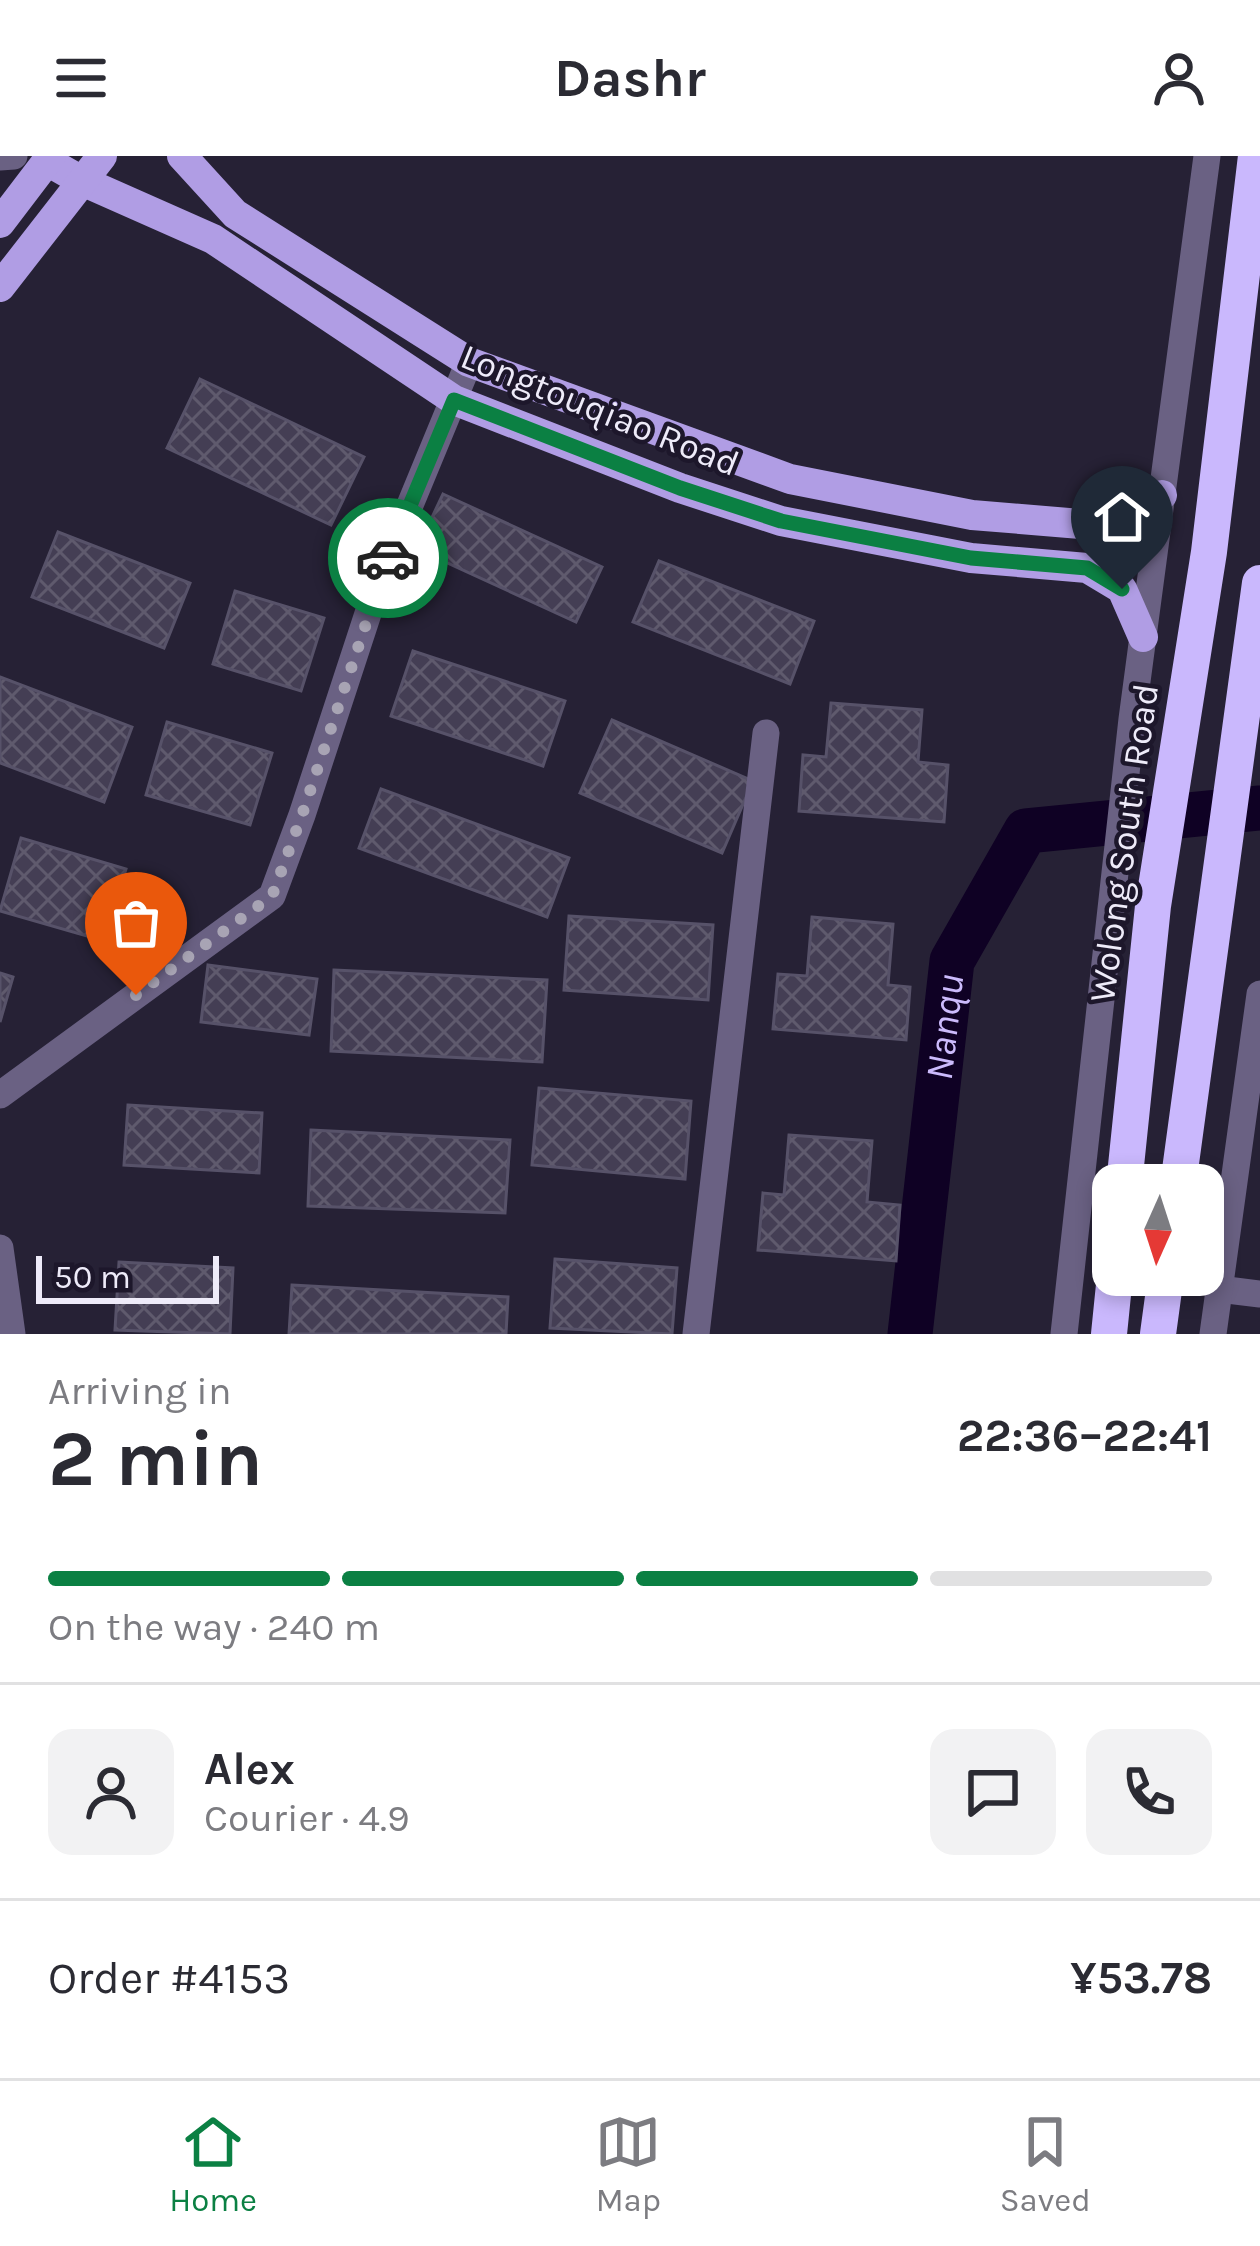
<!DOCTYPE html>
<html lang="en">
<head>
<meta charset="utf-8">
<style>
  body { margin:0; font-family:Karla,sans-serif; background:#f2f2f3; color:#2b2b33; height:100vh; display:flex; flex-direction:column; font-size:45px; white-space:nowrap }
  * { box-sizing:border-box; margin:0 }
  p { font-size:39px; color:#7c7c81 }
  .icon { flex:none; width:66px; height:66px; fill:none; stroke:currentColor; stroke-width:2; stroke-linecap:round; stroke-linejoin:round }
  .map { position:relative; height:1178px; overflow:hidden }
  .side { display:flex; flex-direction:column; background:#fff; flex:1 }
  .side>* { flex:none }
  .needle { width:78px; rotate:183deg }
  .buttons { position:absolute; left:1092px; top:1008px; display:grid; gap:24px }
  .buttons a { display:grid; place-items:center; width:132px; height:132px; border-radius:24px; background:#fff; box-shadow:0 6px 18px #0003; font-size:60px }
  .scale { position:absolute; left:36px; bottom:30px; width:183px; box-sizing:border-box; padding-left:12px; border:6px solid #eeebf9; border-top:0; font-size:33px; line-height:42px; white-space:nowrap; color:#eeebf9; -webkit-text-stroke:9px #1d172b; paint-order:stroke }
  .pin { position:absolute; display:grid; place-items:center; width:102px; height:102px; color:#fff; margin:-123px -51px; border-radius:50% 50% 50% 0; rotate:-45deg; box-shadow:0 0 12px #0007 }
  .pin .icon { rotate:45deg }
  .courier { position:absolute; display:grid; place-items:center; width:120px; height:120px; margin:-60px; border:9px solid #0b8043; border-radius:50%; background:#fff; color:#222; box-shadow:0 3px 15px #0007 }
  .summary em { font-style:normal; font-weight:700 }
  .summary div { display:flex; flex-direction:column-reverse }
  .summary { display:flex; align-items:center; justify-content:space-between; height:204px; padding:0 48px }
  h1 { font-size:78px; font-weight:700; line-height:90px }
  .bar { display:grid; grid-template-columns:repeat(4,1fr); gap:18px 12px; align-content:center; height:144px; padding:0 48px }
  .bar i { height:15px; border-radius:9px; background:#e1e1e2 }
  .bar .active { background:#0b8043 }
  .bar p { grid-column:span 4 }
  .line { display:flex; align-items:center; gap:30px; padding:0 48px; border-top:3px solid #e1e1e2 }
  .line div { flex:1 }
  .round { display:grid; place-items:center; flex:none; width:126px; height:126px; border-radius:24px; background:#f2f2f3 }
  header { display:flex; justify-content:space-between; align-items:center; height:156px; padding:0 48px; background:#fff; font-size:54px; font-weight:700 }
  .tabs { display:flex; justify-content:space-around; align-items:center; height:168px; border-top:3px solid #e1e1e2; background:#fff; font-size:33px; color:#7c7c81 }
  .tabs a { display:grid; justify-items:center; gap:6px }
  .tabs .active { color:#0b8043 }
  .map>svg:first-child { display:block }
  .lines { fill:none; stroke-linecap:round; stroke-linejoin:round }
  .river { stroke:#0f0124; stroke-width:45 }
  .building { fill:url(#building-cross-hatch); stroke:#575269; stroke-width:3 }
  .minor { stroke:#6a6183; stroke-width:27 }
  .major { stroke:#b09de4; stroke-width:30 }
  .highway { stroke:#cab8fd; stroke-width:36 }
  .done { stroke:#a8a4b4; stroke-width:12; stroke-dasharray:0 21.6 }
  .route { stroke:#0b8043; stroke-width:15 }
  .labels { text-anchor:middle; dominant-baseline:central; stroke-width:9; stroke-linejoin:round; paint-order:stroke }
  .street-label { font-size:36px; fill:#eeebf9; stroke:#1d172b }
  .water-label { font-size:39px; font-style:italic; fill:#ccbbfc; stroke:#1d172b }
</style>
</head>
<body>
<header><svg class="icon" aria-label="menu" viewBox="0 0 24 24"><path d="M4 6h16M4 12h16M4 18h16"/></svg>Dashr<svg class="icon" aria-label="person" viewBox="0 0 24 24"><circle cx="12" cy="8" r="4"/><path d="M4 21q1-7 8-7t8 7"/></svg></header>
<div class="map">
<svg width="1260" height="1178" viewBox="0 0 1260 1178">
  <defs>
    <pattern id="building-cross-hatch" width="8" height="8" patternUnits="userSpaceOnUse" patternTransform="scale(3)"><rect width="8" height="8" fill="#443e54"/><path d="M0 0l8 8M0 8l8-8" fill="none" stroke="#5f5a6d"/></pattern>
  </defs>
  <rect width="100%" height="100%" fill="#262135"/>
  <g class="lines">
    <path class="river" id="s1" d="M910,1178l42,-373 74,-130 234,-23"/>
  </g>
  <g class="building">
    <path d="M200,223l164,78 -33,68 -164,-77z"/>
    <path d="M443,338l159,73 -26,55 -159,-73z"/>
    <path d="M58,376l132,51 -26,65 -132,-51z"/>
    <path d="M659,405l155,60 -24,63 -157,-62z"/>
    <path d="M235,435l89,27 -23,73 -88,-27z"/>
    <path d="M413,495l152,50 -22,65 -152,-50z"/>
    <path d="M0,521l132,50 -28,75 -104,-39z"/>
    <path d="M831,547l91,7 -4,52 30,3 -4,57 -145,-11 4,-56 23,2z"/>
    <path d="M612,564l141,61 -31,72 -142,-60z"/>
    <path d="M167,566l105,31 -22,72 -104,-30z"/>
    <path d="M381,633l188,69 -22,59 -188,-69z"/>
    <path d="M21,682l105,31 -22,72 -104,-30z"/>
    <path d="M569,760l144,9 -5,75 -144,-10z"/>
    <path d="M812,761l81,7 -5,61 22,2 -4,53 -133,-11 5,-55 29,2z"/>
    <path d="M208,809l109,14 -8,56 -108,-13z"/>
    <path d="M334,814l213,10 -5,82 -211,-11z"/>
    <path d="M0,817l13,4 -13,45z"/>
    <path d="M539,932l152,13 -6,78 -153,-14z"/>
    <path d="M128,949l134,8 -3,60 -135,-8z"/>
    <path d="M311,974l199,10 -5,73 -197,-7z"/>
    <path d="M789,979l83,6 -5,61 33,3 -4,56 -138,-11 5,-57 21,2z"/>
    <path d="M555,1103l122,9 -5,66 -122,-6z"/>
    <path d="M119,1106l114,6 -3,66 -115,-4z"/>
    <path d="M292,1129l216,12 -2,37h-217z"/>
  </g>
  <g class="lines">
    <g class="minor">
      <path d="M0,1l14,-1"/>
      <path d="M0,939l272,-199 30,-81 77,-235 90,-218"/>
      <path d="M0,1092l12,86"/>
      <path d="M1219,1133l41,5"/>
      <path d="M696,1178l70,-601"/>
      <path d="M1064,1178l68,-615 75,-563"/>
      <path d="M1213,1178l47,-340"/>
    </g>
    <g class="major">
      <path d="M182,0l53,58 234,148 321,117 182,36 121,10 40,-8 29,-22"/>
      <path d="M47,5l35,20 131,58 241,161 226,88 101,33 190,37 116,10 35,21 21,48"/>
      <path d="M0,67l51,-67"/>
      <path d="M0,131l102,-131"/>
    </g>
    <g class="highway">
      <path d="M1124,1029l29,-279 56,-354 47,-396"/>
      <path d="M1178,1029l82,-602"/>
      <path d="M1109,1178l6,-59"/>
      <path d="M1158,1178l8,-59"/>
    </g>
  </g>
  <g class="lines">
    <path class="done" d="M136,839l136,-99 30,-81 86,-257"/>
    <path class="route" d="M388,402l66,-158 226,88 101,33 190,37 116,10 35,21"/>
  </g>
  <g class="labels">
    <g class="street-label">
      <text transform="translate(600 254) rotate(22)">Longtouqiao Road</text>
      <text transform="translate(1124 687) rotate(-82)">Wolong South Road</text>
    </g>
    <g class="water-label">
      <text stroke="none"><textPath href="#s1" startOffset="309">Nanqu</textPath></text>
    </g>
  </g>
</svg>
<div class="buttons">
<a><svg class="needle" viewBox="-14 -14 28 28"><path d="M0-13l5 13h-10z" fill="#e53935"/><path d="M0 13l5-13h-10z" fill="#7c7c81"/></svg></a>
</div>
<div class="scale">50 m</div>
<div class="pin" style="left:136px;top:839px;background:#ea580c"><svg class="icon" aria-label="bag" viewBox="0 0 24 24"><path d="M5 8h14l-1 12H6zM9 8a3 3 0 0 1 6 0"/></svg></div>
<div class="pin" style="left:1122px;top:433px;background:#1f2937"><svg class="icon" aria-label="home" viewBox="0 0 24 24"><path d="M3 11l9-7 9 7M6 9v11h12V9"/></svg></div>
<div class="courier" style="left:388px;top:402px"><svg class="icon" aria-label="car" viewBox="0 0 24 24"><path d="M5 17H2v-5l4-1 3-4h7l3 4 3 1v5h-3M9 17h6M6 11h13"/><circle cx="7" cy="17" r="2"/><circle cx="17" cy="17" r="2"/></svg></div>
</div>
<section class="side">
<div class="summary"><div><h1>2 min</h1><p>Arriving in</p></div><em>22:36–22:41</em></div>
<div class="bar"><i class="active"></i><i class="active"></i><i class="active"></i><i></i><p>On the way · 240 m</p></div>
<div class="line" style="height:216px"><a class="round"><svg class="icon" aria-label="person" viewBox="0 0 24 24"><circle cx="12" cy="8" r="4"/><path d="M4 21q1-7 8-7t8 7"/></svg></a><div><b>Alex</b><p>Courier · 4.9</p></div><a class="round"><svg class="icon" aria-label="chat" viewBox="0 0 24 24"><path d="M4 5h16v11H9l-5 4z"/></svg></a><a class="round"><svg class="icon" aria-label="phone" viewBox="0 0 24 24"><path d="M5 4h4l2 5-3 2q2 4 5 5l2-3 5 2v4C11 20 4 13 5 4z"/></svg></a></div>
<div class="line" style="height:156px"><div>Order #4153</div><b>¥53.78</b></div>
</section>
<nav class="tabs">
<a class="active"><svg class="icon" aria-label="home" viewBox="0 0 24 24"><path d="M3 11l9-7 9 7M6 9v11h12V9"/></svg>Home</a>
<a><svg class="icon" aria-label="map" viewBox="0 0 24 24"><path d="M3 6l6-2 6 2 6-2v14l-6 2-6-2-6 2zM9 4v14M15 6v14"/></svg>Map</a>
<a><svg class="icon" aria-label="saved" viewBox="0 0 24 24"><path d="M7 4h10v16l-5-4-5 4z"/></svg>Saved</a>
</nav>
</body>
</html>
